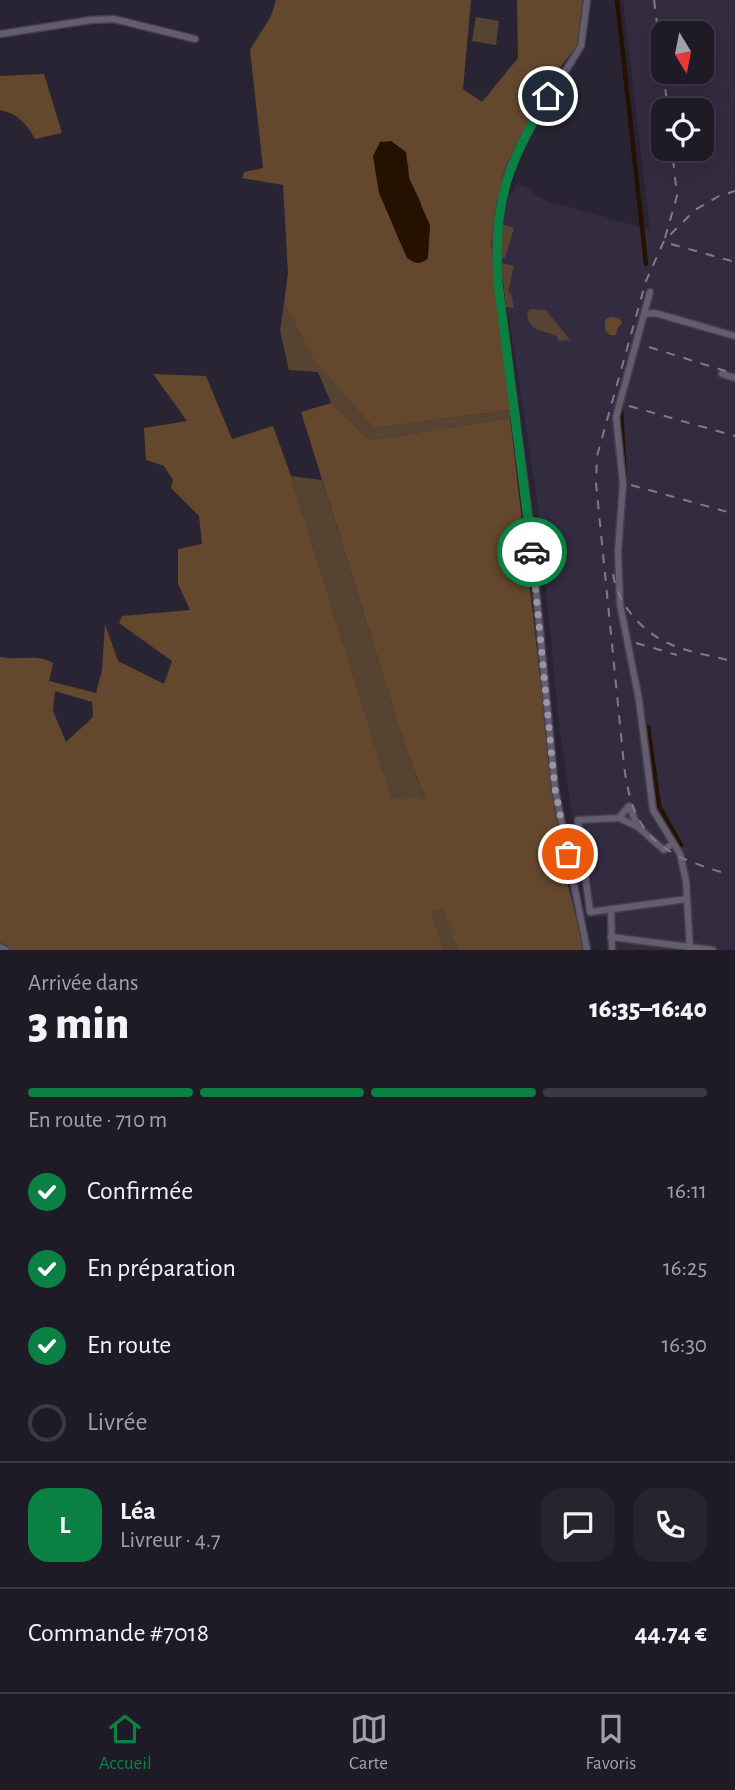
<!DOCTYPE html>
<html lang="fr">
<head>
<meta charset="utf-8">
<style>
  body { margin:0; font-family:"Alegreya Sans",sans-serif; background:#27242e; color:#f1f3f6; height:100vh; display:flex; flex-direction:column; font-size:26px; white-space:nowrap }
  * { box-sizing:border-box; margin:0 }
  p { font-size:23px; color:#a1a1a7 }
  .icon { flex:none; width:38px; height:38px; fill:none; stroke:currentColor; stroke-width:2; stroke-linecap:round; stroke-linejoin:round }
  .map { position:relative; height:950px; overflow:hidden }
  .panel { display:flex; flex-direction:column; background:#1f1b26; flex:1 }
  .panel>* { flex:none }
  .needle { width:46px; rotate:170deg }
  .controls { position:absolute; left:651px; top:21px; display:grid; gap:14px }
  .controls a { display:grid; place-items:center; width:63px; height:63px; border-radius:14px; background:#1f1b26; box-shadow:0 7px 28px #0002,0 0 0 2px #3c3943; font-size:35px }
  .pin { position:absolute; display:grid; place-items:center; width:60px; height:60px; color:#fff; margin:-30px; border:4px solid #fff; border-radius:50%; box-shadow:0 2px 7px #0007 }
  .courier { position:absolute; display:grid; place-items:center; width:70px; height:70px; margin:-35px; border:5px solid #0b8043; border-radius:50%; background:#fff; color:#222; box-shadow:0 2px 9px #0007 }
  .overview em { font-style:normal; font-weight:800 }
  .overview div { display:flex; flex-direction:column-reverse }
  .overview { display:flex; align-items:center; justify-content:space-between; height:119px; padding:0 28px }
  h1 { font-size:46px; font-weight:800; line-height:52px }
  .bar { display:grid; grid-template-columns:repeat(4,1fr); gap:10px 7px; align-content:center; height:84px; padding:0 28px }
  .bar i { height:9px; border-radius:5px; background:#3c3943 }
  .bar .current { background:#0b8043 }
  .bar p { grid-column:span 4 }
  .line { display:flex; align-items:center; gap:18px; padding:0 28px; border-top:2px solid #3c3943 }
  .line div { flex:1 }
  .round { display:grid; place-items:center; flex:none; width:74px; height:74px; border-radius:21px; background:#27242e }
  ol { padding:0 28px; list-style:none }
  li { display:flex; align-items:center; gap:21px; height:77px }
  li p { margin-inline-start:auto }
  li .icon { padding:7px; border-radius:50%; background:#0b8043; color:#fff; stroke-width:4 }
  li:last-child { color:#a1a1a7 }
  li i { width:38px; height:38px; border:4px solid #3c3943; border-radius:50% }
  .menu { display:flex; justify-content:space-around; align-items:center; height:98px; border-top:2px solid #3c3943; background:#1f1b26; font-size:19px; color:#a1a1a7 }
  .menu a { display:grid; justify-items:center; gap:4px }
  .menu .current { color:#0b8043 }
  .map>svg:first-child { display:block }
  .built { fill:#332c41; fill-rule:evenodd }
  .green { fill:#564332 }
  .forest { fill:#64482d; fill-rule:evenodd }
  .water { fill:#241100 }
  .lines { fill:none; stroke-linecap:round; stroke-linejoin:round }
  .canal { stroke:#241100; stroke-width:4.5 }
  .minor-casing { stroke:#45404d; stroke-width:9 }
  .minor { stroke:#635d6f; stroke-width:6 }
  .rail { stroke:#7f7b88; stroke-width:2; stroke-dasharray:9 9; stroke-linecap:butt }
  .done { stroke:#9995a1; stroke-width:7; stroke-dasharray:0 12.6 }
  .route { stroke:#0b8043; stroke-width:9 }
</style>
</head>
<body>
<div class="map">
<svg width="735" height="950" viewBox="0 0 735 950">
  <rect width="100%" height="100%" fill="#292433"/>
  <path class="built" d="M623,0h112v950h-125l-2,-34 -21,2 -28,-193 -21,-219 -36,-233 1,-52 5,-27h5l3,-10 17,5 -1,4 15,8 103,29zM663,33h39v39h-39zM663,110h39v39h-39z"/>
  <g class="green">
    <path d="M476,17l23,4 -3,24 -24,-4z"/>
    <path d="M502,224l12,4 -9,31 -4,-2z"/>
    <path d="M501,263l13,3 -6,26 3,1 3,15 -8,-1z"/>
    <path d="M284,303l25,47 65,78 136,-18v8l-140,22 -39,-37 -13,-31 -29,-2 -9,-39z"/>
    <path d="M531,309l15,1 24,30 -12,1 -1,-5c-14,-6 -29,-4 -30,-23z"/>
    <path d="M291,476l31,4 84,269 19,50h-33z"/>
    <path d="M444,909l14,41h-15l-13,-38z"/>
  </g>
  <g class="forest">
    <path d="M276,0h195l-8,89 19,13 36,-44 -1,-58h67l-5,43 -37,48 -33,75 -18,76 19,168 -136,18 -60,-68 -30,-57 4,-30 -5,-88 -41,-7 2,-6 19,-4 -13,-118 21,-34zM408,162l1,16 12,25 -22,37 -8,-23z"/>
    <path d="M44,74l18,59 -27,6c-8,-15 -18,-26 -35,-29v-34z"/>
    <path d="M610,317l9,1 3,5 -5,6 -1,6h-6l-5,-5v-10z"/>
    <path d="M153,374l53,2 26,63 41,-13 18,50 101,323 33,-1 -19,-49 -105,-337 30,-9 39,37 140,-22 51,439 23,93h-126l-15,-41 -12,3 12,38h-443v-293c17,4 37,-4 53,6l-4,18 47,12 6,-23 3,-46 13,37 46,23 8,-23 -53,-38 3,-7 68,-6 -12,-26v-35l24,-5 -3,-28 -28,-28 2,-8 -9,-14 -18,-6 -2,-32 43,-7zM55,691l37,11 1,15 -27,25 -13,-31z"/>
  </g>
  <path class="water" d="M391,141l15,11 3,26 21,47 -2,33c-7,7 -13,6 -21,0l-28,-65 -6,-37 7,-14z"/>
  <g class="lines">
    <g class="canal">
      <path d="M617,0l29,264"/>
      <path d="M621,411l4,66"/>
      <path d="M648,727l11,79 22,39"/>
    </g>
    <g class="minor-casing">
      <g id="minor">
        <path d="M0,34l91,-14 23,-1 81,20"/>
        <path d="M650,292l-34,125 7,67 -5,68 2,52 19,96 14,110 27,44 6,27 4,69"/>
        <path d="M644,314l11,-1 80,23"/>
        <path d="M722,374l13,4"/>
        <path d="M619,818l19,9 26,23 9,-7"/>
        <path d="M638,827l-9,-21 -10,12 -41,2 12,92 97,-13"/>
        <path d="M611,909l1,41"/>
        <path d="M611,937l102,13"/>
        <path d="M0,947l6,3"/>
        <path d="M587,950l-32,-161 -25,-263 -32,-243 -2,-42 4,-35 9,-37 15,-31 57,-92 6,-46"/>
      </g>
    </g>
    <use href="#minor" class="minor"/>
    <g class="rail">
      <path d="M654,0l14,110"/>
      <path d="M665,238l12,-42 -5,-47"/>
      <path d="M671,244l64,18"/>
      <path d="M649,347l86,27"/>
      <path d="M629,406l106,30"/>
      <path d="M631,485l104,29"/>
      <path d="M613,574c5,31 29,58 57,70 20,9 44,12 65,18"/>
      <path d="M636,643l41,12"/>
      <path d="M721,872c-64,-19 -89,-39 -97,-107l-28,-282 1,-27 49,-175 18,-40 31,-31 24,-14 16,-5"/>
    </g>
  </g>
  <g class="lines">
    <path class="done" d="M532,552l23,237 13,65"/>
    <path class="route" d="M532,552l-34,-269c-5,-82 9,-117 50,-187"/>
  </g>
</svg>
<div class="controls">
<a><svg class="needle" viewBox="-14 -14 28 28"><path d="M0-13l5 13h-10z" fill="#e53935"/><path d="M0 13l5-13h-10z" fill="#a1a1a7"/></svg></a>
<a><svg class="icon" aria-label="locate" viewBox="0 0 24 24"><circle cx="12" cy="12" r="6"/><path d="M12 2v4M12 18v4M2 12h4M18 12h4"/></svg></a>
</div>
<div class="pin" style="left:568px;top:854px;background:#ea580c"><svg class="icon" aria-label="bag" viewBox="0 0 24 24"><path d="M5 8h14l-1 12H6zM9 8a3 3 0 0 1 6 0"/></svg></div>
<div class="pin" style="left:548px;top:96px;background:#1f2937"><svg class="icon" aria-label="home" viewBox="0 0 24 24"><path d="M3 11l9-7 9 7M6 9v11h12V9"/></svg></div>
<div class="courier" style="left:532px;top:552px"><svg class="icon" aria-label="car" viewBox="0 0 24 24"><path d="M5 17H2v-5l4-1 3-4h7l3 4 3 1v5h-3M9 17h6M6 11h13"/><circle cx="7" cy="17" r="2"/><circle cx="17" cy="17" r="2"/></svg></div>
</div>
<section class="panel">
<div class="overview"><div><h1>3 min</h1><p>Arrivée dans</p></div><em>16:35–16:40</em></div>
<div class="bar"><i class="current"></i><i class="current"></i><i class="current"></i><i></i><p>En route · 710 m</p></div>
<ol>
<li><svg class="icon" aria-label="check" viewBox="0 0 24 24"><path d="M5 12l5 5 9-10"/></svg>Confirmée<p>16:11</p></li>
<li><svg class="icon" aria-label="check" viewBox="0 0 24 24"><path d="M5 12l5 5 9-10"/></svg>En préparation<p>16:25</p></li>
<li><svg class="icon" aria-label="check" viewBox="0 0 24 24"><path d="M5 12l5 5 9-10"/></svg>En route<p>16:30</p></li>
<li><i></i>Livrée</li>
</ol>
<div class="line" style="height:126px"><b class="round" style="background:#0b8043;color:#fff">L</b><div><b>Léa</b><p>Livreur · 4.7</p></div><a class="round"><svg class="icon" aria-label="chat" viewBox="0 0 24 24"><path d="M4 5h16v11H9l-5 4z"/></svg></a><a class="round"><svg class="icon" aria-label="phone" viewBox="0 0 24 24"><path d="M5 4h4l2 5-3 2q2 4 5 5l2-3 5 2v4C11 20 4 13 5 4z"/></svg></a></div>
<div class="line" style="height:91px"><div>Commande #7018</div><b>44.74 €</b></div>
</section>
<nav class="menu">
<a class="current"><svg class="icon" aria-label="home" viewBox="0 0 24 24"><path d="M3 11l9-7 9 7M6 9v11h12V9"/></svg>Accueil</a>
<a><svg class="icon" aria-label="map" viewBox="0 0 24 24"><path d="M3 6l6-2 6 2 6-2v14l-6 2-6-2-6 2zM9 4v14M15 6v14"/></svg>Carte</a>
<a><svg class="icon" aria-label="saved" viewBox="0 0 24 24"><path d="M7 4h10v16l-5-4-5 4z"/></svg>Favoris</a>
</nav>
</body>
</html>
